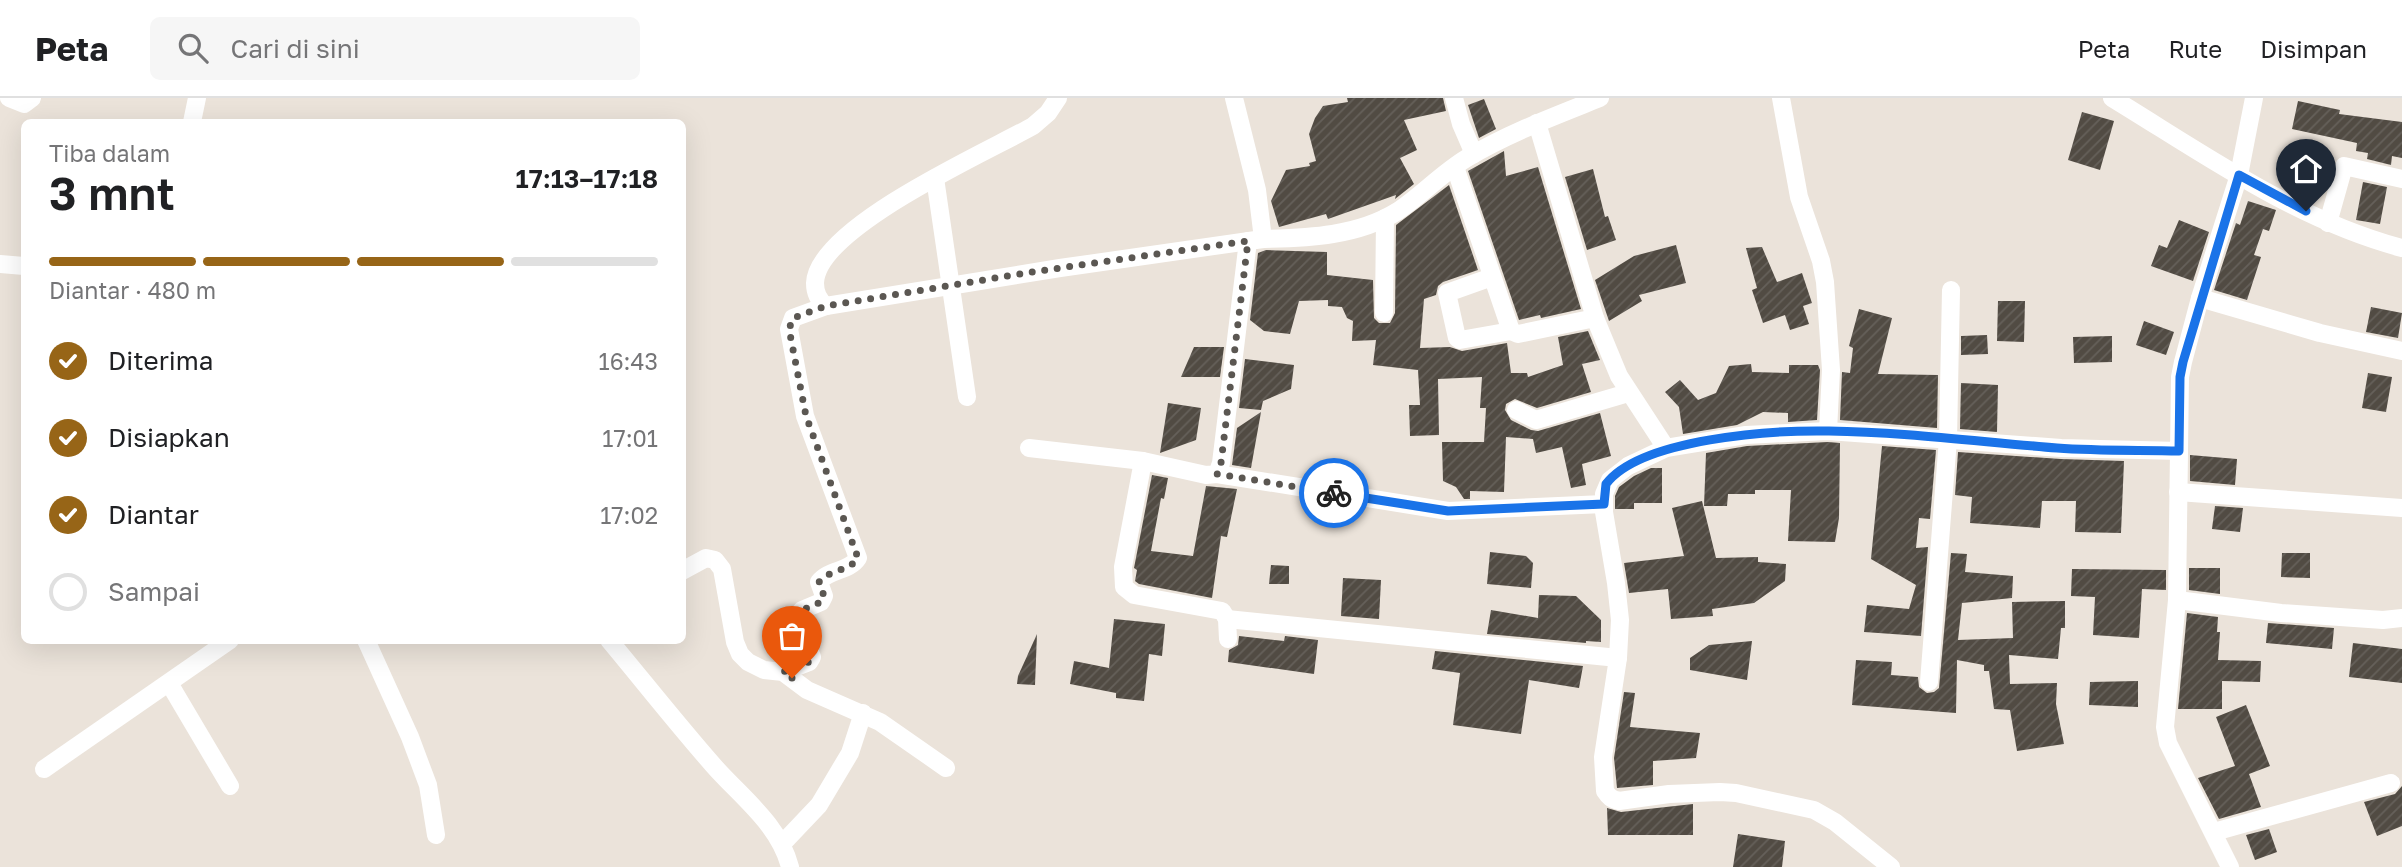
<!DOCTYPE html>
<html lang="id">
<head>
<meta charset="utf-8">
<style>
  body { margin:0; font-family:"Golos Text",sans-serif; background:#f6f6f6; color:#202124; height:100vh; display:flex; flex-direction:column; font-size:26px; white-space:nowrap }
  * { box-sizing:border-box; margin:0 }
  p { font-size:23px; color:#757577 }
  .icon { flex:none; width:38px; height:38px; fill:none; stroke:currentColor; stroke-width:2; stroke-linecap:round; stroke-linejoin:round }
  .map { position:relative; flex:1; overflow:hidden }
  .drawer { position:absolute; left:21px; top:21px; width:665px; height:525px; display:flex; flex-direction:column; background:#fff; border-radius:10px; box-shadow:0 7px 28px #0002 }
  .drawer>* { flex:none }
  .pin { position:absolute; display:grid; place-items:center; width:60px; height:60px; color:#fff; margin:-72px -30px; border-radius:50% 50% 50% 0; rotate:-45deg; box-shadow:0 0 7px #0007 }
  .pin .icon { rotate:45deg }
  .courier { position:absolute; display:grid; place-items:center; width:70px; height:70px; margin:-35px; border:5px solid #1a73e8; border-radius:50%; background:#fff; color:#222; box-shadow:0 2px 9px #0007 }
  .summary em { font-style:normal; font-weight:600 }
  .summary div { display:flex; flex-direction:column-reverse }
  .summary { display:flex; align-items:center; justify-content:space-between; height:119px; padding:0 28px }
  h1 { font-size:46px; font-weight:600; line-height:52px }
  .bar { display:grid; grid-template-columns:repeat(4,1fr); gap:10px 7px; align-content:center; height:84px; padding:0 28px }
  .bar i { height:9px; border-radius:5px; background:#e0e0e0 }
  .bar .active { background:#976517 }
  .bar p { grid-column:span 4 }
  ol { padding:0 28px; list-style:none }
  li { display:flex; align-items:center; gap:21px; height:77px }
  li p { margin-inline-start:auto }
  li .icon { padding:7px; border-radius:50%; background:#976517; color:#fff; stroke-width:4 }
  li:last-child { color:#757577 }
  li i { width:38px; height:38px; border:4px solid #e0e0e0; border-radius:50% }
  header { display:flex; align-items:center; gap:42px; box-sizing:border-box; height:98px; padding:0 35px; background:#fff; border-bottom:2px solid #e0e0e0 }
  header strong { font-size:33px }
  nav { display:flex; gap:38px; margin-inline-start:auto; font-size:24px }
  .search { width:490px; height:63px; background:#f6f6f6; display:flex; align-items:center; gap:18px; box-sizing:border-box; padding:0 24px; border-radius:10px; color:#757577; font-size:26px }
  .map>svg:first-child { display:block }
  .building { fill:url(#building-hatch) }
  .lines { fill:none; stroke-linecap:round; stroke-linejoin:round }
  .minor { stroke:#fff; stroke-width:18 }
  .done { stroke:#5b5752; stroke-width:7; stroke-dasharray:0 12.6 }
  .route { stroke:#1a73e8; stroke-width:9 }
</style>
</head>
<body>
<header>
<strong>Peta</strong>
<div class="search"><svg class="icon" aria-label="search" viewBox="0 0 24 24"><circle cx="10" cy="10" r="6"/><path d="M15 15l6 6"/></svg>Cari di sini</div>
<nav><a>Peta</a><a>Rute</a><a>Disimpan</a></nav>
</header>
<div class="map">
<svg width="2402" height="769" viewBox="0 0 2402 769">
  <defs>
    <pattern id="building-hatch" width="6" height="6" patternUnits="userSpaceOnUse" patternTransform="scale(1.75)"><rect width="6" height="6" fill="#514b43"/><path d="M-1 1l2-2M0 6l6-6M5 7l2-2" fill="none" stroke="#65605a"/></pattern>
  </defs>
  <rect width="100%" height="100%" fill="#ebe3da"/>
  <g class="building">
    <path d="M1347,0h96l3,13 -42,9 13,30 -17,8 14,26 -19,15 1,-4 -68,24 -2,-5 -47,13 -8,-26 15,-31 24,-4 -1,-3 7,-2 -7,-27 6,-16 8,-12 25,-4z"/>
    <path d="M1484,1l12,30 -17,9 -11,-33z"/>
    <path d="M2298,3l42,9 -1,4 63,8v36l-10,-2 -1,9 -24,-6 1,-6 -12,-2 1,-8 -65,-14z"/>
    <path d="M2082,14l32,9 -14,49 -32,-10z"/>
    <path d="M1504,53l2,25 32,-9 43,142 -40,9 -1,-3 -21,5 -51,-149z"/>
    <path d="M1593,71l12,48 3,-1 8,24 -29,10 -22,-73z"/>
    <path d="M2363,84l24,5 -7,37 -24,-4z"/>
    <path d="M1449,87l29,85 -35,12 -5,4 -2,9 -12,4 -4,49 30,-1 12,4 45,-8 4,30h16l1,4 35,-12 -5,-28 30,-6 12,29 -18,4 9,28 -54,16 -22,-9 -9,5 -1,6 6,10 20,10 7,1 62,-18 11,43 -29,8 4,21 -15,3 -9,-41 -26,6 -3,-14 -27,-2 -2,55 -34,-1v8h-6l-8,-12 -13,-6 -1,-39h42l2,-34h-6l2,-31 -44,2 1,56 -29,1 -1,-31h11l-2,-35 -45,-5 3,-25 -24,1 1,-20 -6,-3 -5,-11 -14,-1v-6l-29,1 -9,33 -26,-3 -14,-11 8,-67 8,-3 61,2v23l46,5 1,38 5,5h11l5,-10 1,-88z"/>
    <path d="M2248,103l28,9 -7,21 -6,-2 -9,26 7,2 -14,43 -33,-10 22,-67 4,2z"/>
    <path d="M2179,122l30,12 -16,49 -42,-15 8,-21 8,3z"/>
    <path d="M1676,147l10,38 -47,12 3,6 -33,20 -14,-41 39,-24z"/>
    <path d="M1762,149l15,35 25,-9 10,30 -9,3 6,18 -19,6 -5,-15 -22,8 -11,-33 5,-2 -11,-40z"/>
    <path d="M1998,203h27l-1,41 -27,-1z"/>
    <path d="M2371,209l31,6 -4,25 -32,-6z"/>
    <path d="M1859,211l33,9 -14,56 60,1 -1,53 -97,-8 2,-48 8,1 3,-25 -4,-2z"/>
    <path d="M2144,223l30,11 -8,23 -30,-10z"/>
    <path d="M1987,237l1,19 -27,1v-19z"/>
    <path d="M2112,238v26l-38,1 -1,-26z"/>
    <path d="M1194,249h30l-4,30h-39z"/>
    <path d="M1245,261l49,6 -3,24 -28,12 -2,9 -22,-2z"/>
    <path d="M1751,266l1,8 37,1v-8h29l2,5 -3,50 -29,2v-9l-25,-1 -26,13 -54,9 -4,-27 -14,-15 15,-12 18,20 18,-7 13,-27z"/>
    <path d="M2368,275l24,4 -6,35 -24,-4z"/>
    <path d="M1961,285l37,2 -1,47 -37,-3z"/>
    <path d="M1168,305l33,5 -5,32 -36,13z"/>
    <path d="M1261,314l-10,56 -19,-3 5,-37z"/>
    <path d="M1828,344l12,1 -1,75 -4,24 -47,-1 3,-51h-36v4h-27l-1,12h-23l2,-53 41,-7z"/>
    <path d="M1882,348l54,4 -6,69 -11,-1 -3,30 12,-1 -7,89 -57,-4 3,-27 42,4 7,-24 -45,-26z"/>
    <path d="M1958,354l103,7 63,2 -3,72 -46,-1 1,-31h-34l-2,27 -70,-5 2,-26 -17,-2z"/>
    <path d="M2190,357l47,4 -2,26 -45,-4z"/>
    <path d="M1651,370h11v35h-28v6h-19v-13l4,-9 15,-11z"/>
    <path d="M1152,377l16,3 -4,21 -3,-1 -10,53 42,5 13,-70 31,3 -10,48 -6,-1 -9,62 -73,-14 -4,-3 2,-11 -3,-2z"/>
    <path d="M1702,403l14,57 42,-1v5l28,2 -1,17 -31,22 -42,6 1,7 -42,3 -3,-30 -39,4 -5,-30 60,-7 -12,-48z"/>
    <path d="M2215,408l28,2 -3,24 -28,-3z"/>
    <path d="M1490,454l36,4 7,7 -2,25 -44,-4z"/>
    <path d="M1951,455l16,1 -2,18 48,4 -1,22 -50,5 -4,37 55,-2 -1,-36 53,-1v27h-4l-3,31 -49,-4 1,29 47,-1 -1,21 8,40 -47,7 -7,-41 -16,-1 -5,-38h-5v-6l-27,-5 -1,53 -104,-8 4,-45 36,2 -1,13 27,2 1,10 8,6 7,-1 5,-4z"/>
    <path d="M2282,455h28v25l-29,-1z"/>
    <path d="M1271,467l18,1v18h-20z"/>
    <path d="M2189,470h31v26l-31,-4z"/>
    <path d="M2072,471l94,1v20l-24,-1 -3,49 -46,-3 2,-38 -24,-1z"/>
    <path d="M1343,480l38,2 -2,39 -38,-3z"/>
    <path d="M1539,497l37,1 25,24v22l-15,-1v2l-99,-9 4,-24 47,8z"/>
    <path d="M2187,515l31,4 -1,15h3l-2,28 43,1 -1,21 -38,-1v28h-44z"/>
    <path d="M1114,521l51,5 -3,32 -13,-2 -5,47 -28,-3v-5l-46,-9 4,-23 35,7z"/>
    <path d="M2268,525l66,5 -2,21 -66,-6z"/>
    <path d="M1037,536l-2,51 -18,-1 1,-8z"/>
    <path d="M1239,538l45,5 1,-5 33,4 -4,34 -86,-12 1,-12 9,-5z"/>
    <path d="M1752,543l-5,39 -57,-10v-12l19,-13z"/>
    <path d="M2353,545l49,6v34l-53,-6z"/>
    <path d="M1435,553l148,15 -4,22 -50,-8 -8,54 -68,-9 7,-52 -28,-4z"/>
    <path d="M2138,583v26l-49,-2 1,-23z"/>
    <path d="M1624,594l11,1 -5,34 70,6 -4,25 -43,3v24l-36,3 -3,-30z"/>
    <path d="M2246,607l24,61 -21,8 12,33 -42,12 -21,-41 37,-12 -19,-49z"/>
    <path d="M2402,688v40l-25,10 -13,-34 31,-8z"/>
    <path d="M1693,706v31h-85l-1,-27 14,4z"/>
    <path d="M2269,731l8,23 -22,8 -9,-25z"/>
    <path d="M1738,736l47,7 -3,26h-49z"/>
  </g>
  <g class="lines">
    <g class="minor">
      <path d="M9,0l15,6 8,-6"/>
      <path d="M1234,0l23,92 6,49"/>
      <path d="M1454,0l7,26 13,30"/>
      <path d="M1781,0l18,99 22,64 4,21 6,88 -3,61"/>
      <path d="M2112,0c92,56 184,122 290,150"/>
      <path d="M192,24l5,-24"/>
      <path d="M1537,25l58,195 24,58 47,72"/>
      <path d="M1455,69l56,164 7,3 77,-16"/>
      <path d="M935,80l32,219"/>
      <path d="M2328,125l16,-57 58,13"/>
      <path d="M0,166l24,2"/>
      <path d="M1492,179l-45,16 10,45 3,2 51,-9"/>
      <path d="M2200,200l120,35 82,18"/>
      <path d="M826,208c-8,-6 -11,-13 -11,-23 2,-56 172,-131 218,-157l15,-13 10,-15"/>
      <path d="M1384,215l1,-95"/>
      <path d="M1516,312l20,10 92,-27"/>
      <path d="M1029,350l114,13 63,14 11,-1 4,-11 27,-222"/>
      <path d="M2179,353l-2,149 -12,127 3,16 62,124"/>
      <path d="M1143,363l-20,106 1,20 10,8 88,16 5,8 1,20"/>
      <path d="M1217,376l231,37 156,-7"/>
      <path d="M2178,394l224,16"/>
      <path d="M682,473l24,-13 9,2 7,9 13,73 5,12 8,8 16,8 19,2 24,18 73,32 66,46"/>
      <path d="M2177,502l104,13 102,7 19,-2"/>
      <path d="M1227,521l391,39"/>
      <path d="M366,542l44,97 18,48 8,50"/>
      <path d="M609,542c35,42 68,84 104,125 28,32 66,59 77,102"/>
      <path d="M783,574l26,-10 3,-5 -15,-41 5,-6 19,-8 3,-6 -5,-14c10,-13 30,-10 39,-24l-53,-142 -16,-87 4,-11 33,-12 234,-38 203,-29c46,-1 95,-3 135,-28 24,-16 44,-38 69,-53 42,-25 88,-42 133,-60"/>
      <path d="M1929,584l19,-243 3,-149"/>
      <path d="M169,585l61,103"/>
      <path d="M44,671l186,-129"/>
      <path d="M2214,734l177,-49"/>
      <path d="M782,746l37,-39 31,-52 13,-40"/>
      <path d="M1891,769l-56,-45 -21,-12 -78,-17 -16,-1 -51,2 -50,7c-8,-2 -10,-4 -14,-10l-2,-34 15,-99 2,-38 -4,-37 -12,-71v-18l6,-14 18,-14 38,-18 18,-3 62,-10 82,-4 233,17 118,3 1,-74 3,-15 17,-64 39,-123 15,-77"/>
    </g>
  </g>
  <g class="lines">
    <path class="done" d="M792,580l-9,-6 26,-10 3,-5 -15,-41 5,-6 19,-8 3,-6 -5,-14c10,-13 30,-10 39,-24l-52,-142 -17,-87 4,-11 33,-12 206,-34 216,-31 -27,222 -4,11 117,19"/>
    <path class="route" d="M1334,395l114,18 156,-7 2,-20c35,-46 168,-54 223,-53 76,1 152,11 228,17 40,3 81,2 122,3l1,-74 3,-15 56,-187 67,36"/>
  </g>
</svg>
<div class="pin" style="left:792px;top:580px;background:#ea580c"><svg class="icon" aria-label="bag" viewBox="0 0 24 24"><path d="M5 8h14l-1 12H6zM9 8a3 3 0 0 1 6 0"/></svg></div>
<div class="pin" style="left:2306px;top:113px;background:#1f2937"><svg class="icon" aria-label="home" viewBox="0 0 24 24"><path d="M3 11l9-7 9 7M6 9v11h12V9"/></svg></div>
<div class="courier" style="left:1334px;top:395px"><svg class="icon" aria-label="bike" viewBox="0 0 24 24"><circle cx="6" cy="16" r="4"/><circle cx="18" cy="16" r="4"/><path d="M6 16l4-8h5l3 8M10 8l3 8H6M13 5h3"/></svg></div>
<section class="drawer">
<div class="summary"><div><h1>3 mnt</h1><p>Tiba dalam</p></div><em>17:13–17:18</em></div>
<div class="bar"><i class="active"></i><i class="active"></i><i class="active"></i><i></i><p>Diantar · 480 m</p></div>
<ol>
<li><svg class="icon" aria-label="check" viewBox="0 0 24 24"><path d="M5 12l5 5 9-10"/></svg>Diterima<p>16:43</p></li>
<li><svg class="icon" aria-label="check" viewBox="0 0 24 24"><path d="M5 12l5 5 9-10"/></svg>Disiapkan<p>17:01</p></li>
<li><svg class="icon" aria-label="check" viewBox="0 0 24 24"><path d="M5 12l5 5 9-10"/></svg>Diantar<p>17:02</p></li>
<li><i></i>Sampai</li>
</ol>
</section>
</div>
</body>
</html>
